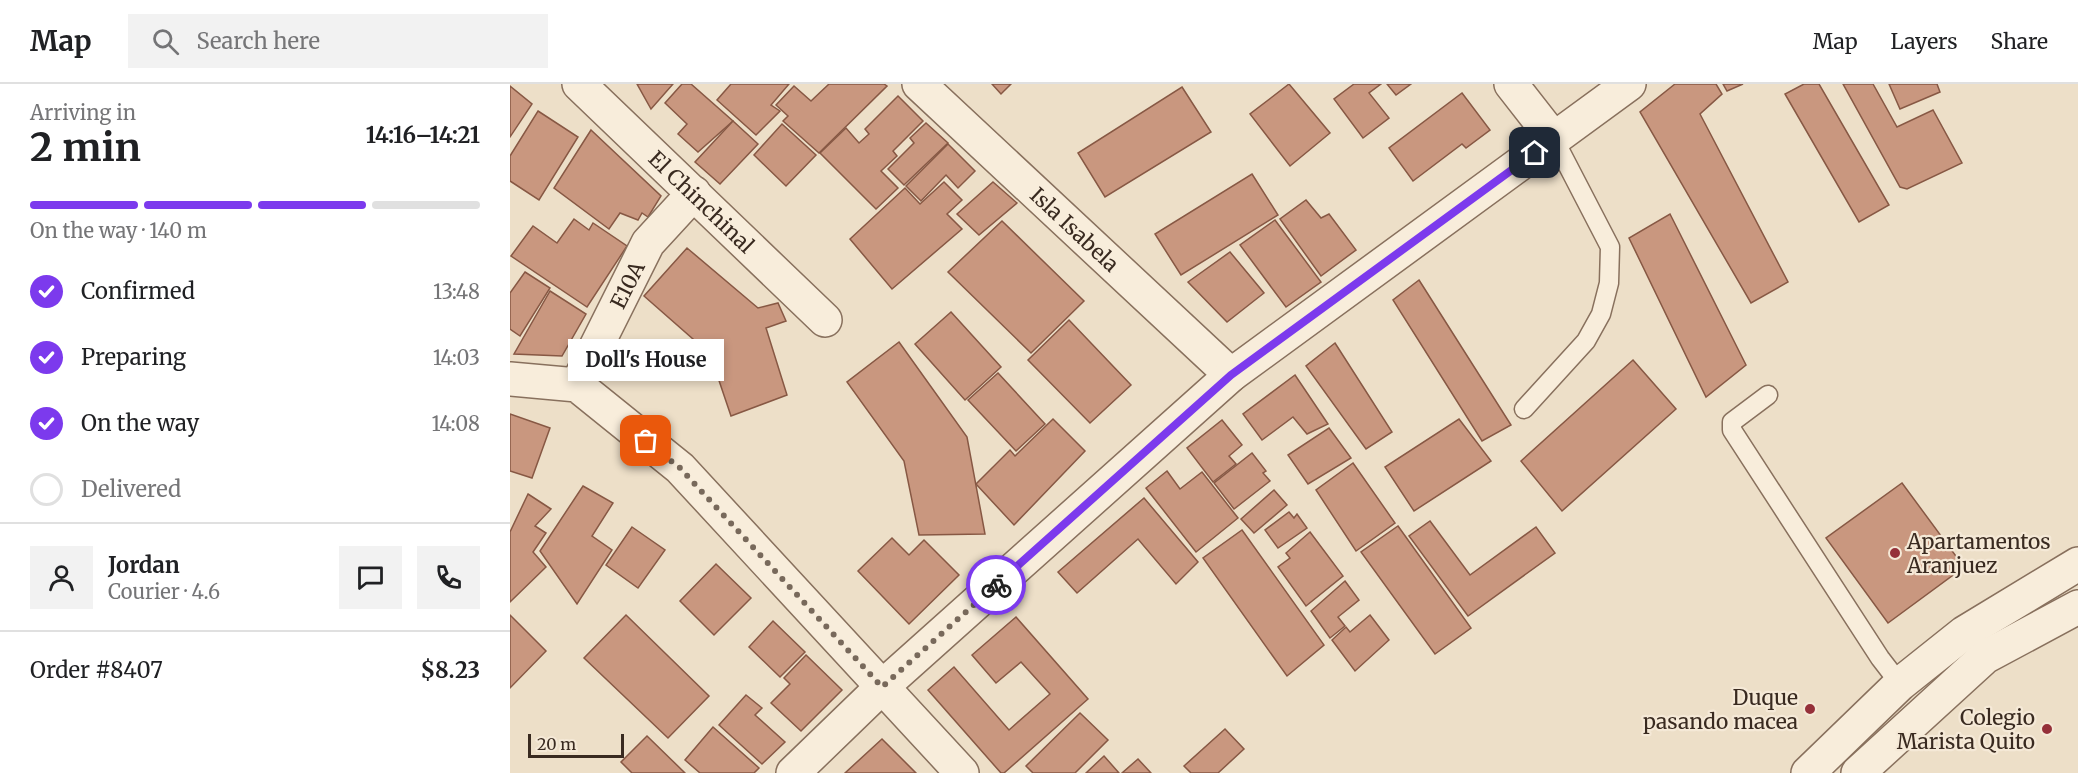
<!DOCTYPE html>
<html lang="en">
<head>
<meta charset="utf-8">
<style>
  body { margin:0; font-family:Merriweather,serif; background:#f2f2f2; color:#202124; height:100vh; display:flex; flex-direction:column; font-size:22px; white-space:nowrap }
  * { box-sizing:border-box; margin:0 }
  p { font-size:20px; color:#757577 }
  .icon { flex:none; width:33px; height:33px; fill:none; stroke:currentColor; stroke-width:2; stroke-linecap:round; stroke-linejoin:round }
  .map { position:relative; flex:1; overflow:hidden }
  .side { display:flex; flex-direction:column; background:#fff; width:510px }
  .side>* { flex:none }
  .scale { position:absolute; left:18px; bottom:15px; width:96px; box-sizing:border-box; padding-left:6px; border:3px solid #392a20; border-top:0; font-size:16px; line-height:21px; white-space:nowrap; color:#392a20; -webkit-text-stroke:4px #f5e9d7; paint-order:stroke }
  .pin { position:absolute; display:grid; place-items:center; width:51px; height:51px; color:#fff; margin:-26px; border-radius:12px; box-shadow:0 3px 9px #0006 }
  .courier { position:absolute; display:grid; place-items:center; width:60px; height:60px; margin:-30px; border:4px solid #7c3aed; border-radius:50%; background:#fff; color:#222; box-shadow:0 2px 8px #0007 }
  .bubble { position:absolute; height:42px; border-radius:0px; background:#fff; box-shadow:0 3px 9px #0003; font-size:20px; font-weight:700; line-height:42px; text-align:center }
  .head em { font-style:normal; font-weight:700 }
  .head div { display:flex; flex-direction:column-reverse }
  .head { display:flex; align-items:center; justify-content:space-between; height:102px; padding:0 30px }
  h1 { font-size:39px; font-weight:700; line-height:45px }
  .bar { display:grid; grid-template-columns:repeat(4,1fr); gap:9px 6px; align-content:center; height:72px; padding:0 30px }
  .bar i { height:8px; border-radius:4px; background:#e0e0e0 }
  .bar .on { background:#7c3aed }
  .bar p { grid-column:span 4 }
  .line { display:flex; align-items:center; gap:15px; padding:0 30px; border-top:2px solid #e0e0e0 }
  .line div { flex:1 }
  .round { display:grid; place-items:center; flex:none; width:63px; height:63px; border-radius:0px; background:#f2f2f2 }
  ol { padding:0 30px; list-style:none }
  li { display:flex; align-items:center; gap:18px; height:66px }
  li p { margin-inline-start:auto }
  li .icon { padding:6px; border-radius:50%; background:#7c3aed; color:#fff; stroke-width:4 }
  li:last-child { color:#757577 }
  li i { width:33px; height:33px; border:3px solid #e0e0e0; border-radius:50% }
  header { display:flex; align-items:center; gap:36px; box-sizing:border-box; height:84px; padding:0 30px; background:#fff; border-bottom:2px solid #e0e0e0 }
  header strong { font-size:28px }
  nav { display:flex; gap:33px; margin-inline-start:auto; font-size:21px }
  .search { width:420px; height:54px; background:#f2f2f2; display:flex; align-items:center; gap:15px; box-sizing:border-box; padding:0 21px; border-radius:0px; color:#757577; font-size:22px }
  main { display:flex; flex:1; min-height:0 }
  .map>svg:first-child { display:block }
  .building { fill:#c9977f; stroke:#875844; stroke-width:1.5 }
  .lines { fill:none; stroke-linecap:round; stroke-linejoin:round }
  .service-casing { stroke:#88705d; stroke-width:21 }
  .minor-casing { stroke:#88705d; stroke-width:36 }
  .tertiary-casing { stroke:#88705d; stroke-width:36 }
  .service { stroke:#f8eddb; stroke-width:18 }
  .minor { stroke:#f8eddb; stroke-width:33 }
  .tertiary { stroke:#f8eddb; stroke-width:33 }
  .done { stroke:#78695b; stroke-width:6; stroke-dasharray:0 10.8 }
  .route { stroke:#7c3aed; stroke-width:8 }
  .poi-dot { fill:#953039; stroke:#f5e9d7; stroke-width:2 }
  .labels { text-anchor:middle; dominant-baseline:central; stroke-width:4.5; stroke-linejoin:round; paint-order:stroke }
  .street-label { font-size:21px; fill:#392a20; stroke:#f5e9d7 }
  .poi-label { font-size:21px; fill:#392a20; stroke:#f5e9d7; text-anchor:end }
</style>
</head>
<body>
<header>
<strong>Map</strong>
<div class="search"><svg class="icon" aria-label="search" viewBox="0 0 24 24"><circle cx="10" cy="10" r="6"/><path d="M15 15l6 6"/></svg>Search here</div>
<nav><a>Map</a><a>Layers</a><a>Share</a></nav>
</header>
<main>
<section class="side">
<div class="head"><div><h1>2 min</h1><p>Arriving in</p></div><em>14:16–14:21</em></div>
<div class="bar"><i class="on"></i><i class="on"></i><i class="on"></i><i></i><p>On the way · 140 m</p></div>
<ol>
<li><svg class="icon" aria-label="check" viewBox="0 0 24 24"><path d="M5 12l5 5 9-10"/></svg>Confirmed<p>13:48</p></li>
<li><svg class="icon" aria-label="check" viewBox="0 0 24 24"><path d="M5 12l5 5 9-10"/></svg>Preparing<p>14:03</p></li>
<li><svg class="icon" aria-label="check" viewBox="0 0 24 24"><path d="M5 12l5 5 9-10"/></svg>On the way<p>14:08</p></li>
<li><i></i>Delivered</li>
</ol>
<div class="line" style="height:108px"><a class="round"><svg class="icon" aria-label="person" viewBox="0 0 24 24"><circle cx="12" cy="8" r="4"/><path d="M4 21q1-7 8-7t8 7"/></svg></a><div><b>Jordan</b><p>Courier · 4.6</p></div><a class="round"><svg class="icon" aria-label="chat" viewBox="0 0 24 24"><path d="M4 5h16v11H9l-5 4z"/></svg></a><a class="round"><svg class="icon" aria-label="phone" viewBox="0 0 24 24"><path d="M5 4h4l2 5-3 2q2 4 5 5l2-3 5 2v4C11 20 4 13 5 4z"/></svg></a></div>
<div class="line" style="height:78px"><div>Order #8407</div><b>$8.23</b></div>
</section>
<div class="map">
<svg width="1568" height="689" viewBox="0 0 1568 689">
  <rect width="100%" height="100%" fill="#eddfc8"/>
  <g class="building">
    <path d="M127,0h36l-22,25z"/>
    <path d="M172,0h9l42,37 -35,31 -20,-18 9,-10 -22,-21z"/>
    <path d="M221,0h58l-18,21 9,6 -24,24 -39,-35z"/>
    <path d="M319,0h55l3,2 -68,67 -36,-32 5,-5 -12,-11 18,-19 17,15z"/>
    <path d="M482,0h19l-10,10z"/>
    <path d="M779,0l41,49 -40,33 -40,-52z"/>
    <path d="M844,0h27l-12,9 20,25 -26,20 -29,-39z"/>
    <path d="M877,0h24l-15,11z"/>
    <path d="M1165,0h41l6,10 -22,20 88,168 -37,21 -111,-191z"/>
    <path d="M1213,0h20l-16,7z"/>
    <path d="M1294,0h15l70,121 -30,17 -74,-128z"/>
    <path d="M1333,0h30l24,43 36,-17 29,53 -55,26 -7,-2z"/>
    <path d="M1379,0h48l3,8 -40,17z"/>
    <path d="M0,2l22,18 -22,33z"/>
    <path d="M672,3l29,45 -106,65 -27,-44z"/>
    <path d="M952,9l28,37 -24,18 -4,-4 -49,37 -24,-33z"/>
    <path d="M388,12l25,25 -30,30 4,5 -16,15 17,17 -22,21 -56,-56 26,-25 13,15 10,-9 -4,-5z"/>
    <path d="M28,27l40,26 -39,63 -29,-19v-25z"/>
    <path d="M223,37l25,23 -38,40 -25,-22z"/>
    <path d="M416,39l22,20 -44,42 -16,-16 26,-26 -4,-5z"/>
    <path d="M272,40l34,31 -30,31 -32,-31z"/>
    <path d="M81,46l70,66 -13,21 -6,-4 -4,7 -18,-7 -11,16 -55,-41z"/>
    <path d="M438,60l27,27 -17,17 -12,-13 -25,26 -15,-15z"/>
    <path d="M742,90l26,41 -97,60 -26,-41z"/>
    <path d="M434,98l18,18 -15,14 15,15 -70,60 -42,-50 55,-51 15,16z"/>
    <path d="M483,98l24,21 -38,32 -22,-21z"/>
    <path d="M796,116l15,18 8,-4 27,36 -35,26 -41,-57z"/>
    <path d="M1160,130l76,151 -40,32 -77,-159z"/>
    <path d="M64,135l15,11 4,-7 34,23 -40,61 -76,-51 22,-30 24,17z"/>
    <path d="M765,136l46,62 -35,25 -46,-62z"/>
    <path d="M492,137l82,80 -53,52 -83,-81z"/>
    <path d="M177,164l71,60 20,-5 8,18 -20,7 21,67 -56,21 -21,-62 -66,-58z"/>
    <path d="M720,168l34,41 -37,29 -39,-40z"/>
    <path d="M15,188l25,16 -30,48 -10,-7v-36z"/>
    <path d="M909,196l92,145 -29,16 -89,-141z"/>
    <path d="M40,207l36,23 -24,42 -48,-2z"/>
    <path d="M441,228l50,55 -36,33 -50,-56z"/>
    <path d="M559,236l62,65 -41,38 -62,-63z"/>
    <path d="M389,258l68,95 18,97 -66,1 -15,-74 -57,-79z"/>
    <path d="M825,259l57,89 -26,17 -60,-83z"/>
    <path d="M1123,276l43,49 -114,102 -41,-50z"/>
    <path d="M488,289l47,51 -29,27 -48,-51z"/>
    <path d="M785,291l33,49 -21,10 -14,-17 -31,23 -19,-26z"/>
    <path d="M0,330l40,14 -18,50 -22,-7z"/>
    <path d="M543,335l32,32 -71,74 -38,-41 34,-34 5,6z"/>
    <path d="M949,335l32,42 -77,50 -29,-44z"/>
    <path d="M712,336l20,25 -13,11 7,8 -23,18 -26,-34z"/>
    <path d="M819,344l22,30 -43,26 -20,-29z"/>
    <path d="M742,369l14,18 -3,2 7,8 -36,28 -20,-26z"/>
    <path d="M843,379l42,60 -39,28 -40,-61z"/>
    <path d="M657,387l13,18 22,-17 36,46 -42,34 -50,-64z"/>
    <path d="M1392,399l62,84 -76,56 -62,-85z"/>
    <path d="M73,402l30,17 -21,33 20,14 -35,54 -37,-53z"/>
    <path d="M764,406l13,15 -33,28 -13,-14z"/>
    <path d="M18,410l23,15 -16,17 11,7 -13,19 13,15 -36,35v-70z"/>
    <path d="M634,414l54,64 -22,22 -38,-45 -61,54 -19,-21z"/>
    <path d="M779,428l5,6 3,-4 10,14 -29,20 -13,-18z"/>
    <path d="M920,437l40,54 66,-48 19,26 -87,63 -59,-80z"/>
    <path d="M888,442l73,102 -36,26 -74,-102z"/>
    <path d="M122,443l33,23 -27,38 -32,-23z"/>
    <path d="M732,446l82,115 -37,31 -84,-118z"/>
    <path d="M800,448l33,44 -37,30 -28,-39 12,-9 -4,-5z"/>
    <path d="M382,454l17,17 15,-15 35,35 -50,49 -51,-53z"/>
    <path d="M206,480l35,34 -37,37 -34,-34z"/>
    <path d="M835,497l14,19 -21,17 7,9 -15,12 -19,-27z"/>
    <path d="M0,531l36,36 -36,37z"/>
    <path d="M116,531l83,81 -41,42 -84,-80z"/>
    <path d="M860,531l19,25 -34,31 -23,-31 14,-13 4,5z"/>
    <path d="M506,533l72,82 -84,74h-3l-73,-83 26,-23 55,63 41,-36 -29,-32 -25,21 -24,-28z"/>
    <path d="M263,537l32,31 -25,25 -31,-30z"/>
    <path d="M296,571l36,35 -41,41 -30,-28 19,-19 -6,-6z"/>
    <path d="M236,611l16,13 -7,7 30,27 -23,22 -43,-39z"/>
    <path d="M570,629l28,27 -33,33h-42l-7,-7z"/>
    <path d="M203,643l46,41 -5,5h-54l-15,-13z"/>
    <path d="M715,645l19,20 -26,24h-27l-7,-7z"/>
    <path d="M137,652l38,37h-53l-11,-11z"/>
    <path d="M372,655l34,34h-71z"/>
    <path d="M594,672l15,17h-33z"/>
    <path d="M628,675l13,14h-29z"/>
  </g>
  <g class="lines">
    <g class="service-casing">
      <g id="service">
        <path d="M1258,311l-36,27v8l148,228 20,26"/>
        <path d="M1014,325l62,-68 15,-27 8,-31 1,-36 -56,-108"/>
      </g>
    </g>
    <g class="minor-casing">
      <g id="minor">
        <path id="s1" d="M69,0l246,236"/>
        <path id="s2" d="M409,0l312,291"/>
        <path d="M1001,0l43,55"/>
        <path d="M0,295l67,6 103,83 282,305"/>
        <path id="s3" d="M67,301l71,-142 46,-50"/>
        <path d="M283,689l89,-86 349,-312 398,-291"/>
      </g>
    </g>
    <g class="tertiary-casing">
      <g id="tertiary">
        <path d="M1298,689l92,-89 64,-51 114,-69"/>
        <path d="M1348,689l127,-116 93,-50"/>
      </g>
    </g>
    <use href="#service" class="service"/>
    <use href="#minor" class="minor"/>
    <use href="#tertiary" class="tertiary"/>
  </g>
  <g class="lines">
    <path class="done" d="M136,357l34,27 202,219 114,-102"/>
    <path class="route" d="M486,501l235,-210 304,-222"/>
  </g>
  <g class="poi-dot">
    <circle cx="1385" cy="469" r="6"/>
    <circle cx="1300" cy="625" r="6"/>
    <circle cx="1537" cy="645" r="6"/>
  </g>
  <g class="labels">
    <g class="street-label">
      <text stroke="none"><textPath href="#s1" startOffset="170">El Chinchinal</textPath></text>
      <text stroke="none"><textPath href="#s2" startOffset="213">Isla Isabela</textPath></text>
      <text stroke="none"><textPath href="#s3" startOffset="112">E10A</textPath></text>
    </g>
    <g class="poi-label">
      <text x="1397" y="457" text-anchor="start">Apartamentos<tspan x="1397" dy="24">Aranjuez</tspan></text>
      <text x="1288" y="613">Duque<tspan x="1288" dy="24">pasando macea</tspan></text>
      <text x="1525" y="633">Colegio<tspan x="1525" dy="24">Marista Quito</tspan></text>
    </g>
  </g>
</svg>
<div class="scale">20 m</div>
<div class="pin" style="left:136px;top:357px;background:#ea580c"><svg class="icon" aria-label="bag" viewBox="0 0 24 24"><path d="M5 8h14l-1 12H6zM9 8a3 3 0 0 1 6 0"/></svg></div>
<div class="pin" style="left:1025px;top:69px;background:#1f2937"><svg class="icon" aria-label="home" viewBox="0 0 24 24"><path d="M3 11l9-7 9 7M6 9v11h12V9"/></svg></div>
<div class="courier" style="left:486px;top:501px"><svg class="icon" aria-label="bike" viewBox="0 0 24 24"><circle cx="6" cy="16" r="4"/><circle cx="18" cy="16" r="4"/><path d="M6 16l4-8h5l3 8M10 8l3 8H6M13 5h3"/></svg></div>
<div class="bubble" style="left:58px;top:255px;width:156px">Doll's House</div>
</div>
</main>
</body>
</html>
